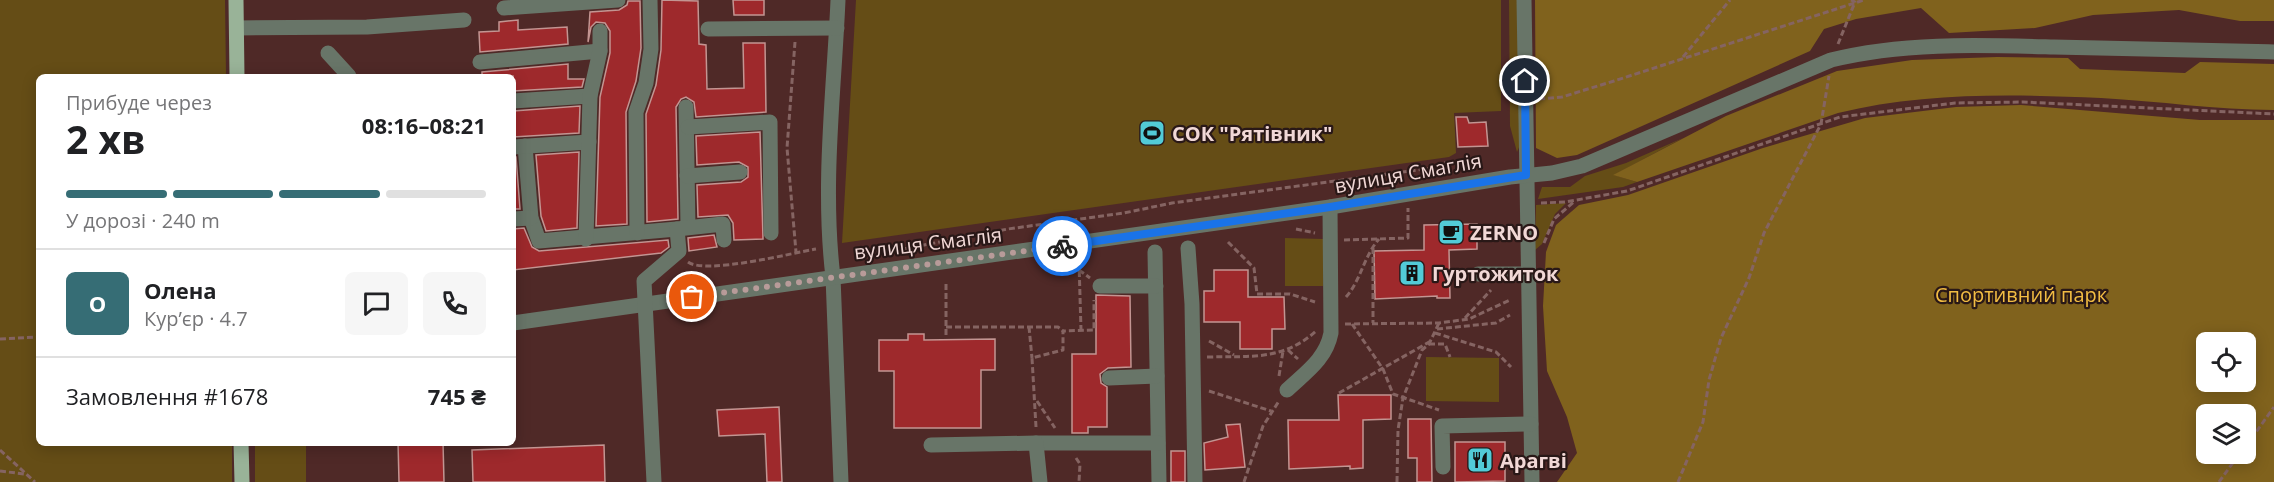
<!DOCTYPE html>
<html lang="uk">
<head>
<meta charset="utf-8">
<style>
  body { margin:0; font-family:"Open Sans",sans-serif; background:#f6f6f6; color:#202124; height:100vh; display:flex; flex-direction:column; font-size:22px; white-space:nowrap }
  * { box-sizing:border-box; margin:0 }
  p { font-size:20px; color:#757577 }
  .icon { flex:none; width:33px; height:33px; fill:none; stroke:currentColor; stroke-width:2; stroke-linecap:round; stroke-linejoin:round }
  .map { position:relative; flex:1; overflow:hidden }
  .panel { position:absolute; left:36px; top:74px; width:480px; height:372px; display:flex; flex-direction:column; background:#fff; border-radius:9px; box-shadow:0 3px 15px #0003 }
  .panel>* { flex:none }
  .fabs { position:absolute; left:2196px; top:332px; display:grid; gap:12px }
  .fabs a { display:grid; place-items:center; width:60px; height:60px; border-radius:9px; background:#fff; box-shadow:0 3px 15px #0003; font-size:30px }
  .pin { position:absolute; display:grid; place-items:center; width:51px; height:51px; color:#fff; margin:-26px; border:3px solid #fff; border-radius:50%; box-shadow:0 2px 6px #0007 }
  .courier { position:absolute; display:grid; place-items:center; width:60px; height:60px; margin:-30px; border:4px solid #1a73e8; border-radius:50%; background:#fff; color:#222; box-shadow:0 2px 8px #0007 }
  .headline em { font-style:normal; font-weight:700 }
  .headline div { display:flex; flex-direction:column-reverse }
  .headline { display:flex; align-items:center; justify-content:space-between; height:102px; padding:0 30px }
  h1 { font-size:39px; font-weight:700; line-height:45px }
  .bar { display:grid; grid-template-columns:repeat(4,1fr); gap:9px 6px; align-content:center; height:72px; padding:0 30px }
  .bar i { height:8px; border-radius:4px; background:#e0e0e0 }
  .bar .active { background:#366d75 }
  .bar p { grid-column:span 4 }
  .line { display:flex; align-items:center; gap:15px; padding:0 30px; border-top:2px solid #e0e0e0 }
  .line div { flex:1 }
  .round { display:grid; place-items:center; flex:none; width:63px; height:63px; border-radius:9px; background:#f6f6f6 }
  .map>svg:first-child { display:block }
  .green { fill:#654d16 }
  .forest { fill:#80621d; fill-rule:evenodd }
  .building { fill:#9e292c; stroke:#c39592; stroke-width:1.5 }
  .lines { fill:none; stroke-linecap:round; stroke-linejoin:round }
  .path { stroke:#856462; stroke-width:3; stroke-dasharray:6 3; stroke-linecap:butt }
  .minor { stroke:#687568; stroke-width:15 }
  .major { stroke:#99b398; stroke-width:15 }
  .done { stroke:#b89b99; stroke-width:6; stroke-dasharray:0 10.8 }
  .route { stroke:#1a73e8; stroke-width:8 }
  .labels { text-anchor:middle; dominant-baseline:central; stroke-width:4.5; stroke-linejoin:round; paint-order:stroke }
  .poi-label { font-size:20px; font-weight:bold; fill:#f1d8d6; stroke:#291817; text-anchor:start }
  .street-label { font-size:20px; fill:#f1d8d6; stroke:#291817 }
  .park-label { font-size:20px; fill:#f2bc43; stroke:#291817 }
</style>
</head>
<body>
<div class="map">
<svg width="2274" height="482" viewBox="0 0 2274 482">
  <rect width="100%" height="100%" fill="#4f2927"/>
  <g class="green">
    <path d="M0,0h225l1,76h-187v366l193,1v39h-232z"/>
    <path d="M856,0h645v111l-47,2 2,40 -7,4 -607,86z"/>
    <path d="M1509,0h11v145l-3,7 -7,-26z"/>
    <path d="M1683,138l-69,37 23,7 -14,5 -85,12 4,-12h28l15,-11 41,-13z"/>
    <path d="M1566,203l-11,11 -13,30 -7,6 1,-45z"/>
    <path d="M1285,238l38,1v47h-38z"/>
    <path d="M1426,357l73,1v44l-73,-1z"/>
    <rect x="255" y="443" width="51" height="39"/>
  </g>
  <g class="forest">
    <path d="M1535,0h739v21h-34l-61,-11 -86,5 -58,13 -86,5 -28,-25 -65,11 -32,10 -14,22 -233,104 -20,3 -21,-10z"/>
    <path d="M1997,57l71,1 12,11 105,4 15,-11 74,2v46c-58,0 -115,-9 -173,-12 -86,-4 -179,-6 -263,15l-201,69 -24,-7 113,-59 111,-45 75,-11z"/>
    <path d="M2021,105l179,15h74v362h-717l20,-29 -10,-36 -20,-46 -4,-65 3,-54 10,-27 23,-20 49,-10 135,-47 102,-30 91,-11zM2206,342h40v39h-40zM2206,414h40v39h-40z"/>
  </g>
  <g class="building">
    <path d="M662,0l36,1 1,43 7,1 1,44 37,-1 -1,-45h22l1,69 -70,5 -2,-15 -8,-5 -5,2 -5,8 2,112 -31,3 -1,-108 10,-29 5,-35z"/>
    <path d="M733,0h31v15h-30z"/>
    <path d="M628,1h12l1,47 -5,33 -10,31 1,112 -31,2 4,-129 10,-44v-22l-5,-8 -9,-1 -5,5 -3,15 2,-30 29,-2 8,-5z"/>
    <path d="M518,20v10l49,-3 1,17 -88,8 -1,-20 20,-1v-9z"/>
    <path d="M568,64v15h16l-2,8 -69,4v-15h-31v-4z"/>
    <path d="M580,106l-1,27 -66,4v-26z"/>
    <path d="M1456,117h11l2,6 17,-1 2,24 -30,1z"/>
    <path d="M760,132l3,107 -29,1 -1,-17 -5,-8 -30,2 -1,-32 44,-3 7,-5v-10l-9,-5 -42,3 -1,-29z"/>
    <path d="M579,152l-2,76 -31,3 -5,-15 -5,-61z"/>
    <path d="M513,157h3l4,52h-7z"/>
    <path d="M1477,224v25l-28,1 1,48h-13v-2l-62,3 -1,-48 50,-1v-25z"/>
    <path d="M524,228l8,19 7,4 129,-11 1,7 -8,6 -148,17v-41z"/>
    <path d="M714,235l3,12 -28,4 -1,-13z"/>
    <path d="M1214,270h34v27h36l1,32h-13v20h-32v-27h-36v-31h10z"/>
    <path d="M1096,295l34,1 1,71 -23,1 -8,6 1,9 6,4v40h-19v6h-16v-79h24z"/>
    <path d="M908,334h16v6l71,-1v31h-14v58h-87v-57h-15v-31h29z"/>
    <path d="M1338,395h53v24l-28,1v48l-13,1v-3l-61,3 -1,-49h51z"/>
    <path d="M779,407l3,75h-15l-2,-48 -46,2 -2,-26z"/>
    <path d="M1408,419h23l1,63h-15v-24h-9z"/>
    <path d="M1240,424l5,43 -40,3 -1,-27 24,-6 -2,-12z"/>
    <path d="M398,442h45l1,40h-45z"/>
    <path d="M1455,442h50v39l-50,1z"/>
    <path d="M604,445l1,37h-132l-1,-32z"/>
    <rect x="1171" y="451" width="14" height="31"/>
  </g>
  <g class="lines">
    <g class="path">
      <path d="M795,42l-8,106 9,104"/>
      <path d="M1838,44l17,-42 -4,-2"/>
      <path d="M1683,57l47,-57"/>
      <path d="M1539,99l23,-2 52,-16 250,-81"/>
      <path d="M1541,203l24,-1 62,-11 213,-74 115,-14 68,-1 251,12"/>
      <path d="M1296,229l19,4"/>
      <path d="M1344,240l64,-2v-30"/>
      <path d="M1228,242l26,26 3,26h33l25,8"/>
      <path d="M1544,243l10,-24 21,-18"/>
      <path d="M1373,248v75"/>
      <path d="M858,253l40,-3 110,-21 116,-16 48,-10 260,-35 10,-5 24,-2"/>
      <path d="M688,262c17,13 104,-9 128,-13"/>
      <path d="M1079,262l2,68"/>
      <path d="M1079,270l11,8"/>
      <path d="M1346,297c15,-17 18,-41 33,-58"/>
      <path d="M1465,318l26,-28"/>
      <path d="M1345,324l94,-1 30,-4 41,-19"/>
      <path d="M1352,324l31,45 10,25 46,16"/>
      <path d="M946,327h112l5,4"/>
      <path d="M1029,327l3,31"/>
      <path d="M1437,329l59,-6 14,-8"/>
      <path d="M1435,333l61,19 15,15"/>
      <path d="M946,335v-54"/>
      <path d="M0,339l39,-2"/>
      <path d="M1209,341l25,14"/>
      <path d="M1429,344h16l5,13"/>
      <path d="M1288,350l10,9"/>
      <path d="M1207,357c42,-1 76,4 109,-26"/>
      <path d="M1279,376l4,-25"/>
      <path d="M1209,391l62,20"/>
      <path d="M1339,393l92,-52"/>
      <path d="M1037,401l18,27"/>
      <path d="M1036,427l-4,-69 31,-8v-19l31,-1v-30"/>
      <path d="M2246,446l28,-39"/>
      <path d="M0,450l35,32"/>
      <path d="M1076,458l4,6 -1,18"/>
      <path d="M0,471l24,3"/>
      <path d="M1244,482l19,-56 16,-25"/>
      <path d="M1397,482l1,-52 5,-32 19,-48 7,-6 10,-21"/>
      <path d="M1678,482l25,-60 6,-42 12,-42 28,-60 15,-45 57,-109 8,-48"/>
      <path d="M2219,482l21,-29"/>
    </g>
    <g class="minor">
      <path d="M838,0c-4,92 -16,185 -5,277l8,205"/>
      <path d="M1524,0l8,482"/>
      <path d="M504,8l114,-8"/>
      <path d="M237,28l130,-1 97,-7"/>
      <path d="M708,29l129,-1"/>
      <path d="M328,53l21,23"/>
      <path d="M480,62l120,-11"/>
      <path d="M513,101l77,-5"/>
      <path d="M686,107l2,120"/>
      <path d="M688,127l82,-5 1,111"/>
      <path d="M525,146l6,72 8,23 138,-12"/>
      <path d="M513,147l76,-5"/>
      <path d="M687,176l53,-4"/>
      <path d="M513,219l18,-1"/>
      <path d="M637,233l-1,-121 10,-29 5,-34 -1,-49"/>
      <path d="M586,239l4,-143 10,-45v-20"/>
      <path d="M1188,248l4,56 3,178"/>
      <path d="M1155,252l4,230"/>
      <path d="M1478,274h50"/>
      <path d="M1100,286h56"/>
      <path d="M513,323l817,-116 180,-30 42,-4 30,-7 249,-106c72,-18 150,-15 223,-13 74,2 147,3 220,5"/>
      <path d="M1109,378l48,-2"/>
      <path d="M1287,390c19,-18 39,-31 44,-57l-1,-126"/>
      <path d="M1036,443h122"/>
      <path d="M931,445l105,-2 4,39"/>
      <path d="M1443,467l-1,-41 89,-2"/>
      <path d="M654,482l-10,-201 35,-30 -2,-22 46,-5 1,16"/>
    </g>
    <g class="major">
      <path d="M236,0l1,76"/>
      <path d="M241,442l1,40"/>
    </g>
  </g>
  <g class="lines">
    <path class="done" d="M692,297l370,-51"/>
    <path class="route" d="M1062,246l268,-39 196,-32 -1,-94"/>
  </g>
  <defs>
    <g id="stadium-square" transform="scale(1.35)"><rect x="-9" y="-9" width="18" height="18" rx="4" fill="#52cbd7" stroke="#291817"/><path d="M0-5a6.5 5 0 1 0 0 10a6.5 5 0 1 0 0-10ZM-3.5-1.8h7v3.6h-7Z" fill="#111"/></g>
    <g id="cafe-square" transform="scale(1.35)"><rect x="-9" y="-9" width="18" height="18" rx="4" fill="#52cbd7" stroke="#291817"/><path d="M-5.5-4.5H6V0H3Q3 3.5 0 3.5H-2.5Q-5.5 3.5-5.5 0ZM3-3.2v2h1.7v-2ZM-6 4.5H4V6H-6Z" fill="#111"/></g>
    <g id="building-square" transform="scale(1.35)"><rect x="-9" y="-9" width="18" height="18" rx="4" fill="#52cbd7" stroke="#291817"/><path d="M-4-6H4V6H1V3H-1V6H-4ZM-2.5-4.3h1.7v1.8h-1.7ZM.8-4.3h1.7v1.8H.8ZM-2.5-1h1.7V.8h-1.7ZM.8-1h1.7V.8H.8Z" fill="#111"/></g>
    <g id="restaurant-square" transform="scale(1.35)"><rect x="-9" y="-9" width="18" height="18" rx="4" fill="#52cbd7" stroke="#291817"/><path d="M-5-6h1v4h1v-4h1v4h1v-4h1v5L-1.5 .5V6h-2V.5L-5-1ZM5-6V6H3V1.5H1.5Q1.5-4 5-6Z" fill="#111"/></g>
  </defs>
  <g fill-rule="evenodd">
    <use href="#stadium-square" x="1152" y="133"/>
    <use href="#cafe-square" x="1451" y="232"/>
    <use href="#building-square" x="1412" y="273"/>
    <use href="#restaurant-square" x="1480" y="460"/>
  </g>
  <g class="labels">
    <g class="poi-label">
      <text x="1172" y="133">СОК "Рятівник"</text>
      <text x="1470" y="232">ZERNO</text>
      <text x="1432" y="273">Гуртожиток</text>
      <text x="1500" y="460">Арагві</text>
    </g>
    <g class="street-label">
      <text transform="translate(1408 173) rotate(-10)">вулиця Смаглія</text>
      <text transform="translate(928 243) rotate(-7)">вулиця Смаглія</text>
    </g>
    <g class="park-label">
      <text x="2021" y="294">Спортивний парк</text>
    </g>
  </g>
</svg>
<div class="fabs">
<a><svg class="icon" aria-label="locate" viewBox="0 0 24 24"><circle cx="12" cy="12" r="6"/><path d="M12 2v4M12 18v4M2 12h4M18 12h4"/></svg></a>
<a><svg class="icon" aria-label="layers" viewBox="0 0 24 24"><path d="M12 4l9 5-9 5-9-5zM3 14l9 5 9-5"/></svg></a>
</div>
<div class="pin" style="left:692px;top:297px;background:#ea580c"><svg class="icon" aria-label="bag" viewBox="0 0 24 24"><path d="M5 8h14l-1 12H6zM9 8a3 3 0 0 1 6 0"/></svg></div>
<div class="pin" style="left:1525px;top:81px;background:#1f2937"><svg class="icon" aria-label="home" viewBox="0 0 24 24"><path d="M3 11l9-7 9 7M6 9v11h12V9"/></svg></div>
<div class="courier" style="left:1062px;top:246px"><svg class="icon" aria-label="bike" viewBox="0 0 24 24"><circle cx="6" cy="16" r="4"/><circle cx="18" cy="16" r="4"/><path d="M6 16l4-8h5l3 8M10 8l3 8H6M13 5h3"/></svg></div>
<section class="panel">
<div class="headline"><div><h1>2 хв</h1><p>Прибуде через</p></div><em>08:16–08:21</em></div>
<div class="bar"><i class="active"></i><i class="active"></i><i class="active"></i><i></i><p>У дорозі · 240 m</p></div>
<div class="line" style="height:108px"><b class="round" style="background:#366d75;color:#fff">О</b><div><b>Олена</b><p>Кур’єр · 4.7</p></div><a class="round"><svg class="icon" aria-label="chat" viewBox="0 0 24 24"><path d="M4 5h16v11H9l-5 4z"/></svg></a><a class="round"><svg class="icon" aria-label="phone" viewBox="0 0 24 24"><path d="M5 4h4l2 5-3 2q2 4 5 5l2-3 5 2v4C11 20 4 13 5 4z"/></svg></a></div>
<div class="line" style="height:78px"><div>Замовлення #1678</div><b>745 ₴</b></div>
</section>
</div>
</body>
</html>
